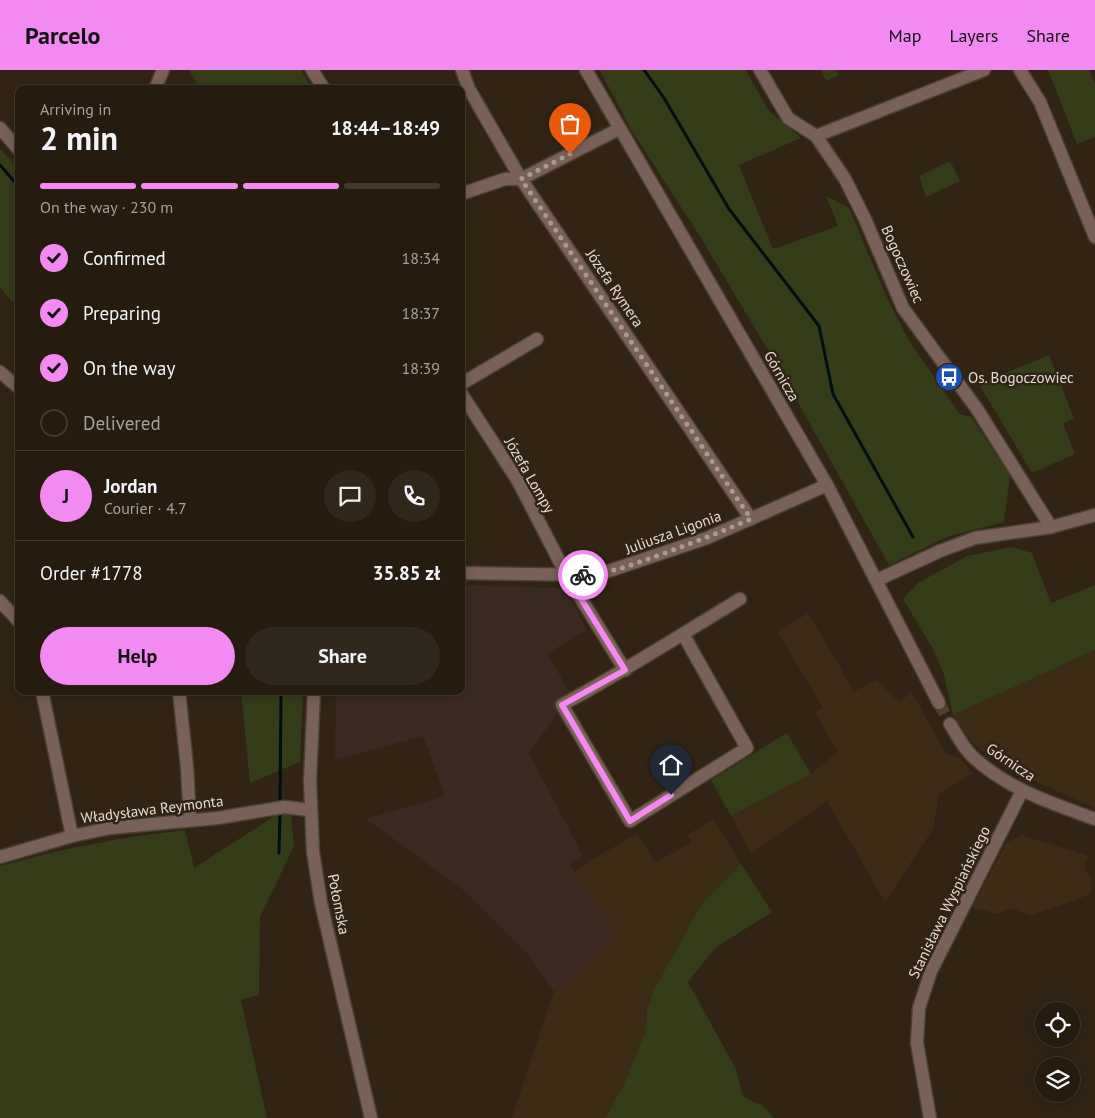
<!DOCTYPE html>
<html lang="en">
<head>
<meta charset="utf-8">
<style>
  body { margin:0; font-family:"PT Sans",sans-serif; background:#31281d; color:#f1f3f6; height:100vh; display:flex; flex-direction:column; font-size:19px; white-space:nowrap }
  * { box-sizing:border-box; margin:0 }
  p { font-size:16px; color:#a3a19e }
  .icon { flex:none; width:28px; height:28px; fill:none; stroke:currentColor; stroke-width:2; stroke-linecap:round; stroke-linejoin:round }
  .map { position:relative; flex:1; overflow:hidden }
  .details { position:absolute; left:15px; top:15px; width:450px; height:610px; display:flex; flex-direction:column; background:#251b0f; border-radius:10px; box-shadow:0 2px 12px #0003,0 0 0 1px #42392f }
  .details>* { flex:none }
  .buttons { position:absolute; left:1035px; top:932px; display:grid; gap:10px }
  .buttons a { display:grid; place-items:center; width:45px; height:45px; border-radius:50%; background:#251b0f; box-shadow:0 2px 12px #0003,0 0 0 1px #42392f; font-size:25px }
  .pin { position:absolute; display:grid; place-items:center; width:42px; height:42px; color:#fff; margin:-51px -21px; border-radius:50% 50% 50% 0; rotate:-45deg; box-shadow:0 0 5px #0007 }
  .pin .icon { rotate:45deg }
  .courier { position:absolute; display:grid; place-items:center; width:50px; height:50px; margin:-25px; border:4px solid #f38af2; border-radius:50%; background:#fff; color:#222; box-shadow:0 1px 6px #0007 }
  .summary em { font-style:normal; font-weight:700 }
  .summary div { display:flex; flex-direction:column-reverse }
  .summary { display:flex; align-items:center; justify-content:space-between; height:85px; padding:0 25px }
  h1 { font-size:32px; font-weight:700; line-height:38px }
  .bar { display:grid; grid-template-columns:repeat(4,1fr); gap:8px 5px; align-content:center; height:60px; padding:0 25px }
  .bar i { height:6px; border-radius:4px; background:#42392f }
  .bar .current { background:#f38af2 }
  .bar p { grid-column:span 4 }
  .line { display:flex; align-items:center; gap:12px; padding:0 25px; border-top:1px solid #42392f }
  .line div { flex:1 }
  .round { display:grid; place-items:center; flex:none; width:52px; height:52px; border-radius:26px; background:#31281d }
  ol { padding:0 25px; list-style:none }
  li { display:flex; align-items:center; gap:15px; height:55px }
  li p { margin-inline-start:auto }
  li .icon { padding:5px; border-radius:50%; background:#f38af2; color:#111; stroke-width:4 }
  li:last-child { color:#a3a19e }
  li i { width:28px; height:28px; border:2px solid #42392f; border-radius:50% }
  .button { display:flex; gap:10px; margin-top:auto; padding:10px 25px }
  .button a { flex:1; height:58px; border-radius:30px; background:#f38af2; color:#111; font-size:20px; font-weight:700; line-height:58px; text-align:center }
  .button a+a { background:#31281d; color:#f1f3f6 }
  header { display:flex; align-items:center; gap:30px; box-sizing:border-box; height:70px; padding:0 25px; background:#f38af2; color:#111 }
  header strong { font-size:24px }
  nav { display:flex; gap:28px; margin-inline-start:auto; font-size:18px }
  .map>svg:first-child { display:block }
  .built { fill:#3c2b15 }
  .medical { fill:#3b2a21 }
  .green { fill:#353c18 }
  .lines { fill:none; stroke-linecap:round; stroke-linejoin:round }
  .stream { stroke:#000f12; stroke-width:3 }
  .minor-tunnel { stroke:#4c3f30; stroke-width:12; stroke-dasharray:12 6; stroke-linecap:butt }
  .minor-casing { stroke:#4d4132; stroke-width:15 }
  .minor { stroke:#796059; stroke-width:12 }
  .done { stroke:#a59b8e; stroke-width:5; stroke-dasharray:0 9 }
  .route { stroke:#f38af2; stroke-width:6 }
  .labels { text-anchor:middle; dominant-baseline:central; stroke-width:5; stroke-linejoin:round; paint-order:stroke }
  .street-label { font-size:15px; fill:#e3dbd0; stroke:#312414 }
  .poi-label { font-size:15px; fill:#e3dbd0; stroke:#312414; text-anchor:start }
</style>
</head>
<body>
<header>
<strong>Parcelo</strong>
<nav><a>Map</a><a>Layers</a><a>Share</a></nav>
</header>
<div class="map">
<svg width="1095" height="1048" viewBox="0 0 1095 1048">
  <rect width="100%" height="100%" fill="#312414"/>
  <g class="built">
    <path d="M808,543l46,78 22,-11 23,22 13,-10 34,62 14,4 13,15 -34,21 -6,35 -48,73 -58,-101 -76,52 -20,-37 80,-42 27,-22 -23,-40 8,-4 -45,-76z"/>
    <path d="M1095,580v158l-50,-22 -49,-25 -17,-12 -16,-18 -10,-16z"/>
    <path d="M713,749l28,45 -39,39 -49,88 -6,19 -2,23 -21,51 -19,34h-93l42,-127 19,-13 22,-23 22,-20 -43,-64 63,-38 18,30 36,-21 -4,-7z"/>
    <path d="M1022,765l66,21 -4,12 6,9 2,11 -3,7 -59,21 -18,-8 -14,6 -26,-7 34,-64z"/>
  </g>
  <path class="medical" d="M461,515l100,3 5,3 21,38 -40,25 24,40 -42,59 54,103 -13,9 47,70 -22,20 -22,23 -19,13 -27,-38 -67,-66 -94,-68 79,-23 -22,-60 -88,24 1,-69h125z"/>
  <g class="green">
    <path d="M189,0h112l12,19h-113z"/>
    <path d="M600,0h146l22,40 33,28 -62,27 34,84 65,-23 -12,-30 23,12 38,90 22,43 51,73 11,3 39,58 -6,47 -55,14 -60,29 -108,-193 -80,-134 -71,-110z"/>
    <path d="M821,0h15l3,5 -13,6z"/>
    <path d="M1048,0h41l6,14v53l-18,7z"/>
    <path d="M0,79l19,19v130l-7,4 -12,-15z"/>
    <path d="M950,91l10,20 -34,16 -7,-21z"/>
    <path d="M1049,285l25,63 -11,6 12,30 -43,19 -53,-89z"/>
    <path d="M1012,477l20,6 19,50 44,-18v65l-142,65 -9,-40 -11,-26 -30,-50 15,-16 49,-27z"/>
    <path d="M241,621h62l-3,71 -50,21z"/>
    <path d="M787,663l24,41 -80,42 -20,-36z"/>
    <path d="M290,736l4,40 -34,71 -1,78 -18,5 26,118h-267v-252l58,-15 72,-14 55,-7 9,38z"/>
    <path d="M741,794l31,48 -57,36 -27,34 48,87 6,24 3,5 17,7 12,13h-169l19,-34 21,-51 2,-23 6,-19 49,-88z"/>
  </g>
  <g class="lines">
    <g class="stream">
      <path d="M644,0l20,28 65,111 90,117 14,68 80,143"/>
      <path d="M0,95l19,22"/>
      <path d="M280,735l1,-114"/>
      <path d="M279,783l1,-42"/>
    </g>
    <path class="minor-tunnel" d="M939,633l11,21"/>
    <g class="minor-casing">
      <g id="minor">
        <path d="M312,0l12,19"/>
        <path d="M462,0l7,19 52,90 230,340"/>
        <path d="M586,0l241,415 112,218"/>
        <path d="M760,0l28,48 28,18 29,43 20,40 38,89 74,101 74,118"/>
        <path d="M1020,0l20,32 55,135"/>
        <path d="M155,19l8,-19"/>
        <path d="M0,58l19,22"/>
        <path d="M816,66l168,-66"/>
        <path d="M461,124l44,-15h16l98,-50"/>
        <path d="M0,302l19,16"/>
        <path d="M461,314l76,-45"/>
        <path d="M461,323l57,88 49,95 58,94"/>
        <path d="M461,503l136,2 110,-37 120,-53"/>
        <path d="M877,510l63,-29 35,-13 76,-11 44,-12"/>
        <path d="M0,531l19,21"/>
        <path d="M683,564l64,114 -117,73 -68,-116c61,-33 119,-70 178,-106"/>
        <path d="M42,621l30,145"/>
        <path d="M179,621l8,76 3,53"/>
        <path d="M314,621l-4,90 3,71 8,51 50,215"/>
        <path d="M950,654c7,11 13,23 22,32 35,33 79,47 123,63"/>
        <path d="M0,787l72,-21 38,-8 108,-10 66,-11 26,3"/>
        <path d="M930,1048l-13,-75 2,-35 12,-37 91,-180"/>
      </g>
    </g>
    <use href="#minor" class="minor"/>
  </g>
  <g class="lines">
    <path class="done" d="M570,84l-49,25 230,340c-32,14 -64,26 -97,38 -23,8 -46,17 -71,18"/>
    <path class="route" d="M583,505l-16,1 58,94 -63,35 68,116 41,-26"/>
  </g>
  <defs>
    <g id="bus-disc" transform="scale(1.4375)"><circle r="9.5" fill="#1a4fb4" stroke="#312414"/><path d="M-5-6H5V4H4V6H2V4H-2V6H-4V4H-5ZM-3.5-4V0h7V-4ZM-3.5 1.2v1.5H-2V1.2ZM2 1.2v1.5H3.5V1.2Z" fill="#fff"/></g>
  </defs>
  <g fill-rule="evenodd">
    <use href="#bus-disc" x="949" y="307"/>
  </g>
  <g class="labels">
    <g class="street-label">
      <text transform="translate(903 194) rotate(66)">Bogoczowiec</text>
      <text transform="translate(615 218) rotate(56)">Józefa Rymera</text>
      <text transform="translate(782 306) rotate(60)">Górnicza</text>
      <text transform="translate(530 405) rotate(60)">Józefa Lompy</text>
      <text transform="translate(673 462) rotate(-20)">Juliusza Ligonia</text>
      <text transform="translate(1011 692) rotate(34)">Górnicza</text>
      <text transform="translate(152 739) rotate(-7)">Władysława Reymonta</text>
      <text transform="translate(949 832) rotate(-64)">Stanisława Wyspiańskiego</text>
      <text transform="translate(339 834) rotate(79)">Połomska</text>
    </g>
    <g class="poi-label">
      <text x="968" y="307">Os. Bogoczowiec</text>
    </g>
  </g>
</svg>
<div class="buttons">
<a><svg class="icon" aria-label="locate" viewBox="0 0 24 24"><circle cx="12" cy="12" r="6"/><path d="M12 2v4M12 18v4M2 12h4M18 12h4"/></svg></a>
<a><svg class="icon" aria-label="layers" viewBox="0 0 24 24"><path d="M12 4l9 5-9 5-9-5zM3 14l9 5 9-5"/></svg></a>
</div>
<div class="pin" style="left:570px;top:84px;background:#ea580c"><svg class="icon" aria-label="bag" viewBox="0 0 24 24"><path d="M5 8h14l-1 12H6zM9 8a3 3 0 0 1 6 0"/></svg></div>
<div class="pin" style="left:671px;top:725px;background:#1f2937"><svg class="icon" aria-label="home" viewBox="0 0 24 24"><path d="M3 11l9-7 9 7M6 9v11h12V9"/></svg></div>
<div class="courier" style="left:583px;top:505px"><svg class="icon" aria-label="bike" viewBox="0 0 24 24"><circle cx="6" cy="16" r="4"/><circle cx="18" cy="16" r="4"/><path d="M6 16l4-8h5l3 8M10 8l3 8H6M13 5h3"/></svg></div>
<section class="details">
<div class="summary"><div><h1>2 min</h1><p>Arriving in</p></div><em>18:44–18:49</em></div>
<div class="bar"><i class="current"></i><i class="current"></i><i class="current"></i><i></i><p>On the way · 230 m</p></div>
<ol>
<li><svg class="icon" aria-label="check" viewBox="0 0 24 24"><path d="M5 12l5 5 9-10"/></svg>Confirmed<p>18:34</p></li>
<li><svg class="icon" aria-label="check" viewBox="0 0 24 24"><path d="M5 12l5 5 9-10"/></svg>Preparing<p>18:37</p></li>
<li><svg class="icon" aria-label="check" viewBox="0 0 24 24"><path d="M5 12l5 5 9-10"/></svg>On the way<p>18:39</p></li>
<li><i></i>Delivered</li>
</ol>
<div class="line" style="height:90px"><b class="round" style="background:#f38af2;color:#111">J</b><div><b>Jordan</b><p>Courier · 4.7</p></div><a class="round"><svg class="icon" aria-label="chat" viewBox="0 0 24 24"><path d="M4 5h16v11H9l-5 4z"/></svg></a><a class="round"><svg class="icon" aria-label="phone" viewBox="0 0 24 24"><path d="M5 4h4l2 5-3 2q2 4 5 5l2-3 5 2v4C11 20 4 13 5 4z"/></svg></a></div>
<div class="line" style="height:65px"><div>Order #1778</div><b>35.85 zł</b></div>
<div class="button"><a>Help</a><a>Share</a></div>
</section>
</div>
</body>
</html>
